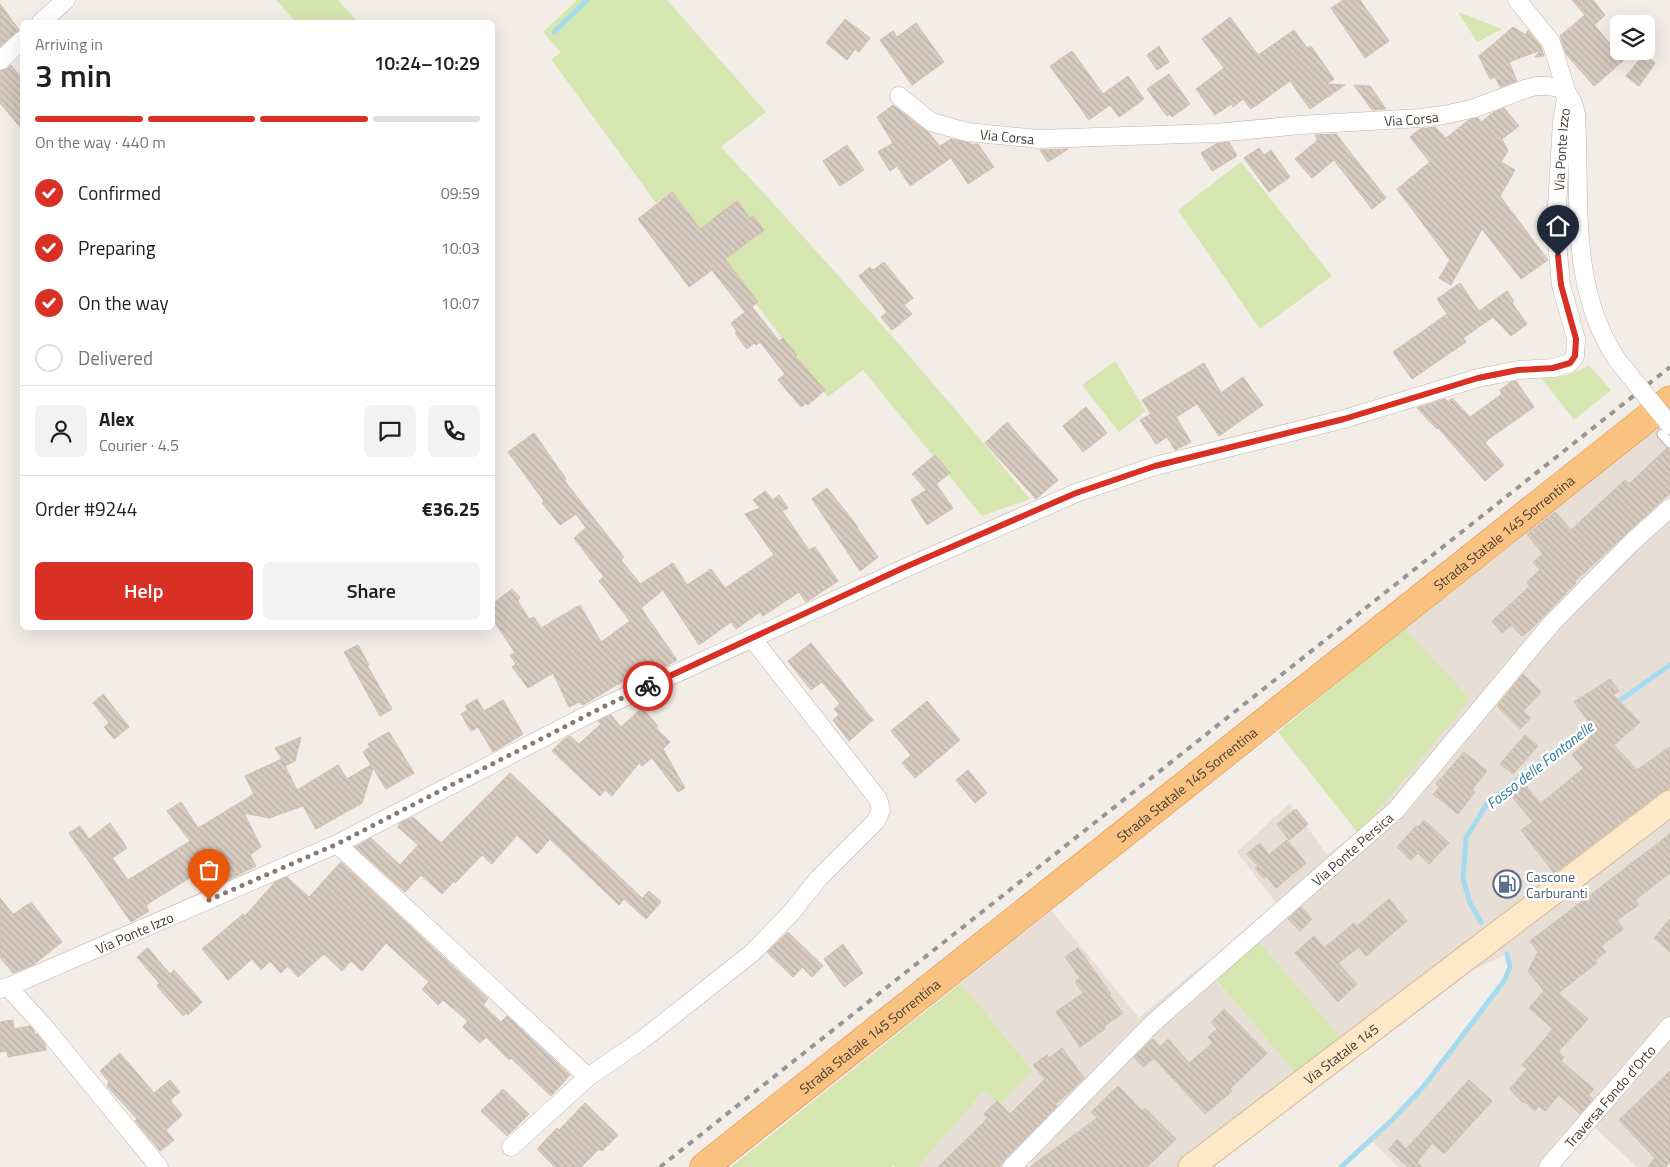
<!DOCTYPE html>
<html lang="en">
<head>
<meta charset="utf-8">
<style>
  body { margin:0; font-family:"Titillium Web",sans-serif; background:#f2f2f2; color:#202124; height:100vh; display:flex; flex-direction:column; font-size:19px; white-space:nowrap }
  * { box-sizing:border-box; margin:0 }
  p { font-size:16px; color:#757577 }
  .icon { flex:none; width:28px; height:28px; fill:none; stroke:currentColor; stroke-width:2; stroke-linecap:round; stroke-linejoin:round }
  .map { position:relative; flex:1; overflow:hidden }
  .details { position:absolute; left:20px; top:20px; width:475px; height:610px; display:flex; flex-direction:column; background:#fff; border-radius:8px; box-shadow:0 5px 20px #0002 }
  .details>* { flex:none }
  .buttons { position:absolute; left:1610px; top:15px; display:grid; gap:10px }
  .buttons a { display:grid; place-items:center; width:45px; height:45px; border-radius:8px; background:#fff; box-shadow:0 5px 20px #0002; font-size:25px }
  .pin { position:absolute; display:grid; place-items:center; width:42px; height:42px; color:#fff; margin:-51px -21px; border-radius:50% 50% 50% 0; rotate:-45deg; box-shadow:0 0 5px #0007 }
  .pin .icon { rotate:45deg }
  .courier { position:absolute; display:grid; place-items:center; width:50px; height:50px; margin:-25px; border:4px solid #d93025; border-radius:50%; background:#fff; color:#222; box-shadow:0 1px 6px #0007 }
  .summary em { font-style:normal; font-weight:600 }
  .summary div { display:flex; flex-direction:column-reverse }
  .summary { display:flex; align-items:center; justify-content:space-between; height:85px; padding:0 15px }
  h1 { font-size:32px; font-weight:600; line-height:38px }
  .bar { display:grid; grid-template-columns:repeat(4,1fr); gap:8px 5px; align-content:center; height:60px; padding:0 15px }
  .bar i { height:6px; border-radius:4px; background:#e0e0e0 }
  .bar .selected { background:#d93025 }
  .bar p { grid-column:span 4 }
  .line { display:flex; align-items:center; gap:12px; padding:0 15px; border-top:1px solid #e0e0e0 }
  .line div { flex:1 }
  .round { display:grid; place-items:center; flex:none; width:52px; height:52px; border-radius:8px; background:#f2f2f2 }
  ol { padding:0 15px; list-style:none }
  li { display:flex; align-items:center; gap:15px; height:55px }
  li p { margin-inline-start:auto }
  li .icon { padding:5px; border-radius:50%; background:#d93025; color:#fff; stroke-width:4 }
  li:last-child { color:#757577 }
  li i { width:28px; height:28px; border:2px solid #e0e0e0; border-radius:50% }
  .primary-button { display:flex; gap:10px; margin-top:auto; padding:10px 15px }
  .primary-button a { flex:1; height:58px; border-radius:8px; background:#d93025; color:#fff; font-size:20px; font-weight:600; line-height:58px; text-align:center }
  .primary-button a+a { background:#f2f2f2; color:#202124 }
  .map>svg:first-child { display:block }
  .residential { fill:#e7ded5 }
  .green { fill:#d6e6b1 }
  .lines { fill:none; stroke-linecap:round; stroke-linejoin:round }
  .stream { stroke:#a5dbee; stroke-width:5 }
  .building { fill:url(#building-back-hatch); stroke:#cfbeb0 }
  .service-casing { stroke:#beb4aa; stroke-width:11 }
  .minor-casing { stroke:#beb4aa; stroke-width:19 }
  .secondary-casing { stroke:#d2ba98; stroke-width:27 }
  .trunk-casing { stroke:#d9873b; stroke-width:29 }
  .service { stroke:#fff; stroke-width:9 }
  .minor { stroke:#fff; stroke-width:18 }
  .secondary { stroke:#fde8c7; stroke-width:25 }
  .trunk { stroke:#fac281; stroke-width:28 }
  .rail { stroke:#969696; stroke-width:4; stroke-dasharray:6 6; stroke-linecap:butt }
  .minor-bridge-casing { stroke:#beb4aa; stroke-width:19; stroke-linecap:butt }
  .minor-bridge { stroke:#fff; stroke-width:18 }
  .done { stroke:#837b74; stroke-width:5; stroke-dasharray:0 9 }
  .route { stroke:#d93025; stroke-width:6 }
  .labels { text-anchor:middle; dominant-baseline:central; stroke-width:5; stroke-linejoin:round; paint-order:stroke }
  .street-label { font-size:14px; fill:#463d36; stroke:#fff }
  .service-label { font-size:14px; fill:#4e5e75; stroke:#fff; text-anchor:start }
  .water-label { font-size:15px; font-style:italic; fill:#2d7a97; stroke:#fff }
</style>
</head>
<body>
<div class="map">
<svg width="1670" height="1167" viewBox="0 0 1670 1167">
  <defs>
    <pattern id="building-back-hatch" width="6" height="6" patternUnits="userSpaceOnUse" patternTransform="scale(1.25)"><rect width="6" height="6" fill="#d7cabf"/><path d="M-1 5l2 2M0 0l6 6M5-1l2 2" fill="none" stroke="#baaea5"/></pattern>
  </defs>
  <rect width="100%" height="100%" fill="#f3ede7"/>
  <g class="residential">
    <path d="M1670,416v729l-19,22h-14l-43,-40 -34,40h-162l-27,-27 22,-21 31,-33 80,-105 6,-14 -3,-13 -34,16 -116,88 -109,-130 28,-25 -39,-51 53,-49 37,52 30,-23 29,-31 18,-173z"/>
    <path d="M1051,910l88,108 63,-53 111,126 -102,76h-176l-4,-5 -5,5h-108l66,-78 49,-18 -72,-88z"/>
  </g>
  <g class="green">
    <path d="M276,0h62l20,22h-62z"/>
    <path d="M577,0h90l99,112 -45,35c106,114 210,231 309,352l-48,17 -119,-146 -35,27 -158,-204 -14,10 -105,-144 10,-6 -18,-21z"/>
    <path d="M1458,12l44,17 -25,13z"/>
    <path d="M1241,162l91,114 -72,53 -82,-119z"/>
    <path d="M1115,361l31,50 -27,21 -37,-47z"/>
    <path d="M1589,365l22,25 -37,30 -35,-45c17,6 35,-1 50,-10z"/>
    <path d="M1404,628l66,71 -84,102 -29,31 -79,-100z"/>
    <path d="M1258,940l83,98 -44,36 -81,-94z"/>
    <path d="M961,983l72,88 -33,33 -16,-14 -66,77h-22l-3,-2 -2,2h-160z"/>
  </g>
  <g class="lines">
    <g class="stream">
      <path d="M554,32l33,-32"/>
      <path d="M1615,704l55,-39"/>
      <path d="M1481,922l-11,-19 -7,-24 3,-41 22,-36 107,-82"/>
      <path d="M1341,1167l52,-48 31,-33 80,-105 6,-14 -3,-13"/>
    </g>
  </g>
  <g class="building">
    <path d="M1343,0h17l29,41 -24,17 -34,-50z"/>
    <path d="M1572,0h21l12,15 -11,10 30,35 -30,26 -28,-32 -6,-18 25,-21z"/>
    <path d="M0,4l19,26 -19,16z"/>
    <path d="M1230,17l28,38 36,-25 13,18 4,-2 23,33 -7,5 18,1 -35,24 -20,-28 -39,28 -8,-10 -10,8 -2,-3 -16,11 -19,-26 28,-21 -22,-29z"/>
    <path d="M845,19l25,19 -11,14 -4,-3 -8,11 -21,-17z"/>
    <path d="M916,23l28,39 -32,23 -32,-45 13,-9 4,6z"/>
    <path d="M1513,27l13,8 2,-5 13,17 3,9 -9,1 6,-7 -32,12 8,19 -17,6 -5,-10 -5,2 -11,-23z"/>
    <path d="M1159,46l10,16 -12,8 -10,-15z"/>
    <path d="M1072,51l31,43 25,-18 16,23 -25,18 -9,-12 -21,15 -39,-54z"/>
    <path d="M1644,54l11,9 -16,23 -13,-10z"/>
    <path d="M11,65l11,14v50l-22,-26v-32l7,-2z"/>
    <path d="M1169,74l21,30 -18,13 -2,-3 -3,2 -20,-27z"/>
    <path d="M1354,85l16,1 16,23 -14,1z"/>
    <path d="M893,105l35,27 12,14 11,-7 19,4 1,2 7,-1 16,23 -26,17 -17,-26 -41,28 -13,-20 -7,5 -12,-19 15,-9 -16,-26z"/>
    <path d="M1504,108l15,18 -17,13 6,12 -7,11 14,8 -15,26 48,64 -27,19 -39,-50 -31,56 -12,-7 11,-18 -53,-71 33,-27 -20,-25 10,-8 15,-2 11,11 23,-18 9,-2 3,4 13,-10z"/>
    <path d="M1336,134l50,64 -14,11 -38,-49 -22,18 -17,-19 23,-19 -3,-5z"/>
    <path d="M1229,142l8,14 -25,15 -11,-18 15,-9z"/>
    <path d="M847,145l17,25 -24,16 -17,-25z"/>
    <path d="M1259,148l5,7 7,-5 19,27 -21,15 -25,-34z"/>
    <path d="M1068,149l-20,13 -8,-12h1z"/>
    <path d="M672,192l28,37 37,-28 13,17 3,-2 11,14 -39,29 33,43 -13,10 -33,-42 -23,17 -51,-68z"/>
    <path d="M884,262l29,36 -9,7 8,9 -20,16 -11,-13 6,-5 -28,-36 11,-9 3,3z"/>
    <path d="M1460,283l19,28 28,-20 7,10 -2,2 15,21 -16,12 -18,-19 -30,21 3,4 -54,37 -19,-27 54,-38 -10,-15z"/>
    <path d="M752,307l27,34 4,-3 14,17 -2,1 30,34 -17,15 -2,-2 -5,4 -23,-27 7,-6 -25,-32 -4,3 -2,-2 -7,6 -12,-16 2,-1 -6,-9z"/>
    <path d="M1204,363l17,30 22,-16 20,28 -44,31 -22,-32 -21,13 15,25 -16,8 -8,-13 -11,7 -16,-24 11,-6 -9,-14z"/>
    <path d="M1516,381l18,26 -44,31 -5,5 19,22 -19,16 -47,-53 -1,1 -20,-21 28,-9 3,3 4,-4 18,19 32,-23 -2,-4 11,-8z"/>
    <path d="M1086,407l21,26 -24,19 -20,-26z"/>
    <path d="M1007,422l51,58 -22,19 -51,-56z"/>
    <path d="M534,433l32,46 -2,1 60,77 -3,3 19,24 33,-21 14,22 24,-16 14,19 49,-33 -29,-41 15,-6 -7,-8 12,-9 8,9 6,-5 9,13 -6,3 27,39 6,-3 23,34 -32,21 -7,-10 -36,24 -3,-4 -24,17 -5,-7 -32,23 -36,-55 -22,18 36,52 -15,8 -4,-2 -18,9 -2,-3 -55,33 -4,-3 -10,5 -16,-34 -25,15 -16,-21 4,-3 -6,-9 5,-2 -23,-35v-14l20,-15 8,8 -2,4 11,18 5,-2 7,11 39,-23 21,37 29,-21 -31,-40 5,-4 -30,-39 12,-10 -10,-14 -16,11 -18,-22 2,-2 -36,-49z"/>
    <path d="M1667,448l3,1v44l-96,89 2,1 -11,10v1l-35,36 -8,6 -11,-11 -9,8 -10,-12 38,-35 -3,-4 13,-12 -7,-8 10,-8 -16,-20 28,-22 16,18 54,-50 4,4z"/>
    <path d="M935,455l15,18 -14,11 17,24 -26,17 -16,-25 15,-10 -14,-16z"/>
    <path d="M827,488l31,39 -1,1 21,29 -18,14 -48,-72z"/>
    <path d="M811,643l62,77 -24,21 -16,-21 6,-5 -5,-6 6,-5 -18,-22 -11,8 -23,-29z"/>
    <path d="M358,645l11,20h-2l25,44 -12,7 -36,-64z"/>
    <path d="M1523,674l18,18 -18,19 8,7 -11,11 -23,-23z"/>
    <path d="M1610,679l9,12 -6,4 27,27 -26,23 23,25 33,-23v41l-9,4 -107,81 -33,-43 12,-8 -23,-28 14,-11 16,21 44,-36 -12,-13 17,-16 -1,-3 7,-6 -21,-28z"/>
    <path d="M103,694l26,33 -15,12 -10,-12 5,-4 -16,-20z"/>
    <path d="M477,699l7,12 19,-11 20,34 -30,18 -15,-25 -7,4 -10,-17 7,-4 -3,-4z"/>
    <path d="M927,701l33,39 -45,38 -13,-15 9,-8 -20,-24z"/>
    <path d="M642,708l16,18 -2,2 14,14 -7,7 22,39 -7,4 -26,-34 -10,8 -3,-3 -27,33 -7,-6 -5,6 -48,-45 11,-11 7,-4 9,8 22,-20 -3,-3 13,-6 10,12z"/>
    <path d="M389,732l25,41 -28,16 -13,-21 -11,35 -46,26 -13,-23 -34,12 -25,-5 17,34 -11,8 6,11 -32,16 -12,-18 -66,41 3,6 -18,11 -62,-89 11,-7 9,13 21,-16 17,25 -15,10 16,22 62,-39 -23,-30 14,-9 17,26 56,-34 -9,-18 37,-17 -7,-11 26,-11 -6,24 -10,5 12,24 41,-25 9,14 24,-14 -8,-13 7,-5 -2,-3z"/>
    <path d="M1525,735l13,11 -25,28 -13,-10z"/>
    <path d="M1464,752l23,19 -15,19 3,2 -17,22 -25,-20 7,-7 -4,-3z"/>
    <path d="M968,770l19,23 -12,10 -19,-23z"/>
    <path d="M510,773l132,125 7,-7 12,11 -15,17 -22,-20 -5,6 -69,-66 -13,15 -20,-19 -25,29 -10,-9 -27,28 -1,-2 -12,13 -21,-19 -16,17 -50,-45 16,-9 29,27 18,-20 -20,-18 2,-4 13,-6 28,26z"/>
    <path d="M1296,809l12,15 -19,16 -12,-16z"/>
    <path d="M1424,820l25,23 -20,21 -11,-11 -7,7 -14,-13 19,-21 2,1z"/>
    <path d="M1670,834v39l-35,27 4,5 -22,15 6,9 -22,17 5,6 -11,8 2,3 -39,30 30,26 -30,33 6,5 -3,4 33,28 -6,6 5,4 -13,15 -21,-19 -14,16 -6,-5 -4,5 -11,-10 -1,2 -13,-14 17,-20 -5,-4 31,-36 -24,-21 15,-17 -16,-20 10,-19 -8,-11z"/>
    <path d="M1287,840l19,23 -30,25 -10,-12 -3,2 -8,-10 3,-2 -11,-12 13,-11 9,12z"/>
    <path d="M341,862l147,137 -5,6 18,17 6,-6 63,59 -19,21 -40,-38 -2,2 -23,-23 -6,6 -17,-16 5,-6 -25,-21 -5,5 -16,-16 7,-7 -43,-39 -24,28 -11,-10 -9,10 -18,-17 -26,23 -10,-11 -7,7 -11,-12 -9,9 -9,-11 -24,21 -26,-31 41,-35 2,2 30,-34 12,-5 22,20z"/>
    <path d="M0,898l12,15 2,1 17,-12 31,40 -29,23 -20,8 -13,-16z"/>
    <path d="M1389,899l18,22 -41,35 -7,-9 -21,16 19,21 -19,18 -43,-49 19,-17 10,12 30,-25 3,3z"/>
    <path d="M1301,907l11,12 -12,12 -12,-12z"/>
    <path d="M1670,919v33l-16,-14z"/>
    <path d="M788,932l35,34 -11,11 -10,-10 -9,10 -26,-25z"/>
    <path d="M843,944l20,29 -19,14 -20,-28z"/>
    <path d="M148,948l22,26 4,-4 28,32 -14,13 -1,-2 -4,3 -26,-30 2,-3 -22,-26z"/>
    <path d="M1078,948l33,46 -2,1 14,18 -19,13 1,3 -25,18 -24,-35 27,-19 -8,-11 5,-4 -15,-21z"/>
    <path d="M1224,1009l43,44 -37,36 2,2 -27,23 -33,-37 1,2 -19,-21 -11,9 -9,-10 19,-18 7,8 8,-8 21,24 24,-20 -5,-6 9,-8 -6,-7z"/>
    <path d="M13,1020l1,9 16,-3 4,5 1,4 2,-1 8,10 1,6 -38,7 -1,-6 -7,1v-30z"/>
    <path d="M1062,1048l22,30 -13,13 -16,13 2,2 -53,54 -5,7h-61l50,-49 -4,-4 13,-13 13,13 35,-35 -12,-14 14,-10 2,3z"/>
    <path d="M120,1053l34,40 16,-13 10,12 -10,8 12,15 -16,15 8,10 -14,11 -25,-30 2,-2 -30,-33 2,-4 -9,-11z"/>
    <path d="M1670,1071v91l-4,5h-18l7,-9 -36,-38z"/>
    <path d="M1469,1080l23,21 -48,53 -12,-11 -15,19 5,5h-14l-19,-17 8,-11 9,10z"/>
    <path d="M1118,1086l24,25 3,-3 31,31 -29,28h-117l67,-49 -6,-6z"/>
    <path d="M503,1089l26,25 -22,22 -26,-25z"/>
    <path d="M585,1103l33,32 -16,16 -3,-2 -18,18h-26l-18,-18 20,-21 2,2z"/>
  </g>
  <g class="lines">
    <g class="service-casing">
      <path id="service" d="M1662,434l8,9"/>
    </g>
    <g class="minor-casing">
      <g id="minor">
        <path d="M41,22l25,-22"/>
        <path d="M0,61l22,-21"/>
        <path id="s1" d="M899,96l32,26 36,10 72,7 177,-6 84,-8 121,-7 23,-3 31,-7 50,-19 11,-3h12l11,2 8,5 6,10 3,11c5,84 -8,174 42,247"/>
        <path d="M337,844l251,233"/>
        <path d="M8,987l34,37 117,143"/>
        <path id="s2" d="M0,989l8,-2 329,-143 266,-137 300,-138 173,-76 79,-27 189,-47 134,-41 40,-8 35,-2 17,-5 5,-7 1,-17 -15,-54 -4,-44v-35l5,-84 5,-29 -16,-51 -34,-42"/>
        <path d="M511,1147l77,-70 54,-37 110,-87 38,-39 29,-36 57,-57 5,-11 -3,-11 -126,-161"/>
        <path id="s3" d="M1012,1167l140,-143 244,-214 156,-187 79,-80 39,-35"/>
        <path id="s4" d="M1548,1167l122,-141"/>
      </g>
    </g>
    <g class="secondary-casing">
      <g id="secondary">
        <path id="s5" d="M1191,1167l479,-364"/>
      </g>
    </g>
    <g class="trunk-casing">
      <g id="trunk">
        <path id="s6" d="M704,1167l966,-767"/>
      </g>
    </g>
    <use href="#service" class="service"/>
    <use href="#minor" class="minor"/>
    <use href="#secondary" class="secondary"/>
    <use href="#trunk" class="trunk"/>
    <path class="rail" d="M660,1167l1010,-800"/>
    <g class="minor-bridge-casing">
      <path id="minor-bridge" d="M1618,361l52,64"/>
    </g>
    <use href="#minor-bridge" class="minor-bridge"/>
  </g>
  <g class="lines">
    <path class="done" d="M209,900l128,-56 266,-137 45,-21"/>
    <path class="route" d="M648,686l255,-118 173,-75 79,-27 189,-47 134,-41 40,-8 35,-2 17,-5 5,-7 1,-17 -15,-54 -3,-29"/>
  </g>
  <defs>
    <g id="fuel-ring" transform="scale(1.4375)"><circle r="9.5" fill="#fff" stroke="#5c6f8a" stroke-width="1.5"/><path d="M-5.5-6h7V0h2V4h1.3V-2.5L3-4.5l.8-.8L6-3V5H2.5V1h-1V6h-7ZM-4.2-4.7v3.2H.2V-4.7Z" fill="#5c6f8a"/></g>
  </defs>
  <g fill-rule="evenodd">
    <use href="#fuel-ring" x="1507" y="884"/>
  </g>
  <g class="labels">
    <g class="street-label">
      <text stroke="none"><textPath href="#s1" startOffset="524">Via Corsa</textPath></text>
      <text stroke="none"><textPath href="#s1" startOffset="119">Via Corsa</textPath></text>
      <text stroke="none"><textPath href="#s2" startOffset="1915">Via Ponte Izzo</textPath></text>
      <text stroke="none"><textPath href="#s6" startOffset="1021">Strada Statale 145 Sorrentina</textPath></text>
      <text stroke="none"><textPath href="#s6" startOffset="616">Strada Statale 145 Sorrentina</textPath></text>
      <text stroke="none"><textPath href="#s3" startOffset="466">Via Ponte Persica</textPath></text>
      <text stroke="none"><textPath href="#s2" startOffset="146">Via Ponte Izzo</textPath></text>
      <text stroke="none"><textPath href="#s6" startOffset="211">Strada Statale 145 Sorrentina</textPath></text>
      <text stroke="none"><textPath href="#s5" startOffset="188">Via Statale 145</textPath></text>
      <text stroke="none"><textPath href="#s4" startOffset="94">Traversa Fondo d'Orto</textPath></text>
    </g>
    <g class="service-label">
      <text x="1526" y="876">Cascone<tspan x="1526" dy="16">Carburanti</tspan></text>
    </g>
    <g class="water-label">
      <text transform="translate(1540 765) rotate(-38)">Fosso delle Fontanelle</text>
    </g>
  </g>
</svg>
<div class="buttons">
<a><svg class="icon" aria-label="layers" viewBox="0 0 24 24"><path d="M12 4l9 5-9 5-9-5zM3 14l9 5 9-5"/></svg></a>
</div>
<div class="pin" style="left:209px;top:900px;background:#ea580c"><svg class="icon" aria-label="bag" viewBox="0 0 24 24"><path d="M5 8h14l-1 12H6zM9 8a3 3 0 0 1 6 0"/></svg></div>
<div class="pin" style="left:1558px;top:256px;background:#1f2937"><svg class="icon" aria-label="home" viewBox="0 0 24 24"><path d="M3 11l9-7 9 7M6 9v11h12V9"/></svg></div>
<div class="courier" style="left:648px;top:686px"><svg class="icon" aria-label="bike" viewBox="0 0 24 24"><circle cx="6" cy="16" r="4"/><circle cx="18" cy="16" r="4"/><path d="M6 16l4-8h5l3 8M10 8l3 8H6M13 5h3"/></svg></div>
<section class="details">
<div class="summary"><div><h1>3 min</h1><p>Arriving in</p></div><em>10:24–10:29</em></div>
<div class="bar"><i class="selected"></i><i class="selected"></i><i class="selected"></i><i></i><p>On the way · 440 m</p></div>
<ol>
<li><svg class="icon" aria-label="check" viewBox="0 0 24 24"><path d="M5 12l5 5 9-10"/></svg>Confirmed<p>09:59</p></li>
<li><svg class="icon" aria-label="check" viewBox="0 0 24 24"><path d="M5 12l5 5 9-10"/></svg>Preparing<p>10:03</p></li>
<li><svg class="icon" aria-label="check" viewBox="0 0 24 24"><path d="M5 12l5 5 9-10"/></svg>On the way<p>10:07</p></li>
<li><i></i>Delivered</li>
</ol>
<div class="line" style="height:90px"><a class="round"><svg class="icon" aria-label="person" viewBox="0 0 24 24"><circle cx="12" cy="8" r="4"/><path d="M4 21q1-7 8-7t8 7"/></svg></a><div><b>Alex</b><p>Courier · 4.5</p></div><a class="round"><svg class="icon" aria-label="chat" viewBox="0 0 24 24"><path d="M4 5h16v11H9l-5 4z"/></svg></a><a class="round"><svg class="icon" aria-label="phone" viewBox="0 0 24 24"><path d="M5 4h4l2 5-3 2q2 4 5 5l2-3 5 2v4C11 20 4 13 5 4z"/></svg></a></div>
<div class="line" style="height:65px"><div>Order #9244</div><b>€36.25</b></div>
<div class="primary-button"><a>Help</a><a>Share</a></div>
</section>
</div>
</body>
</html>
